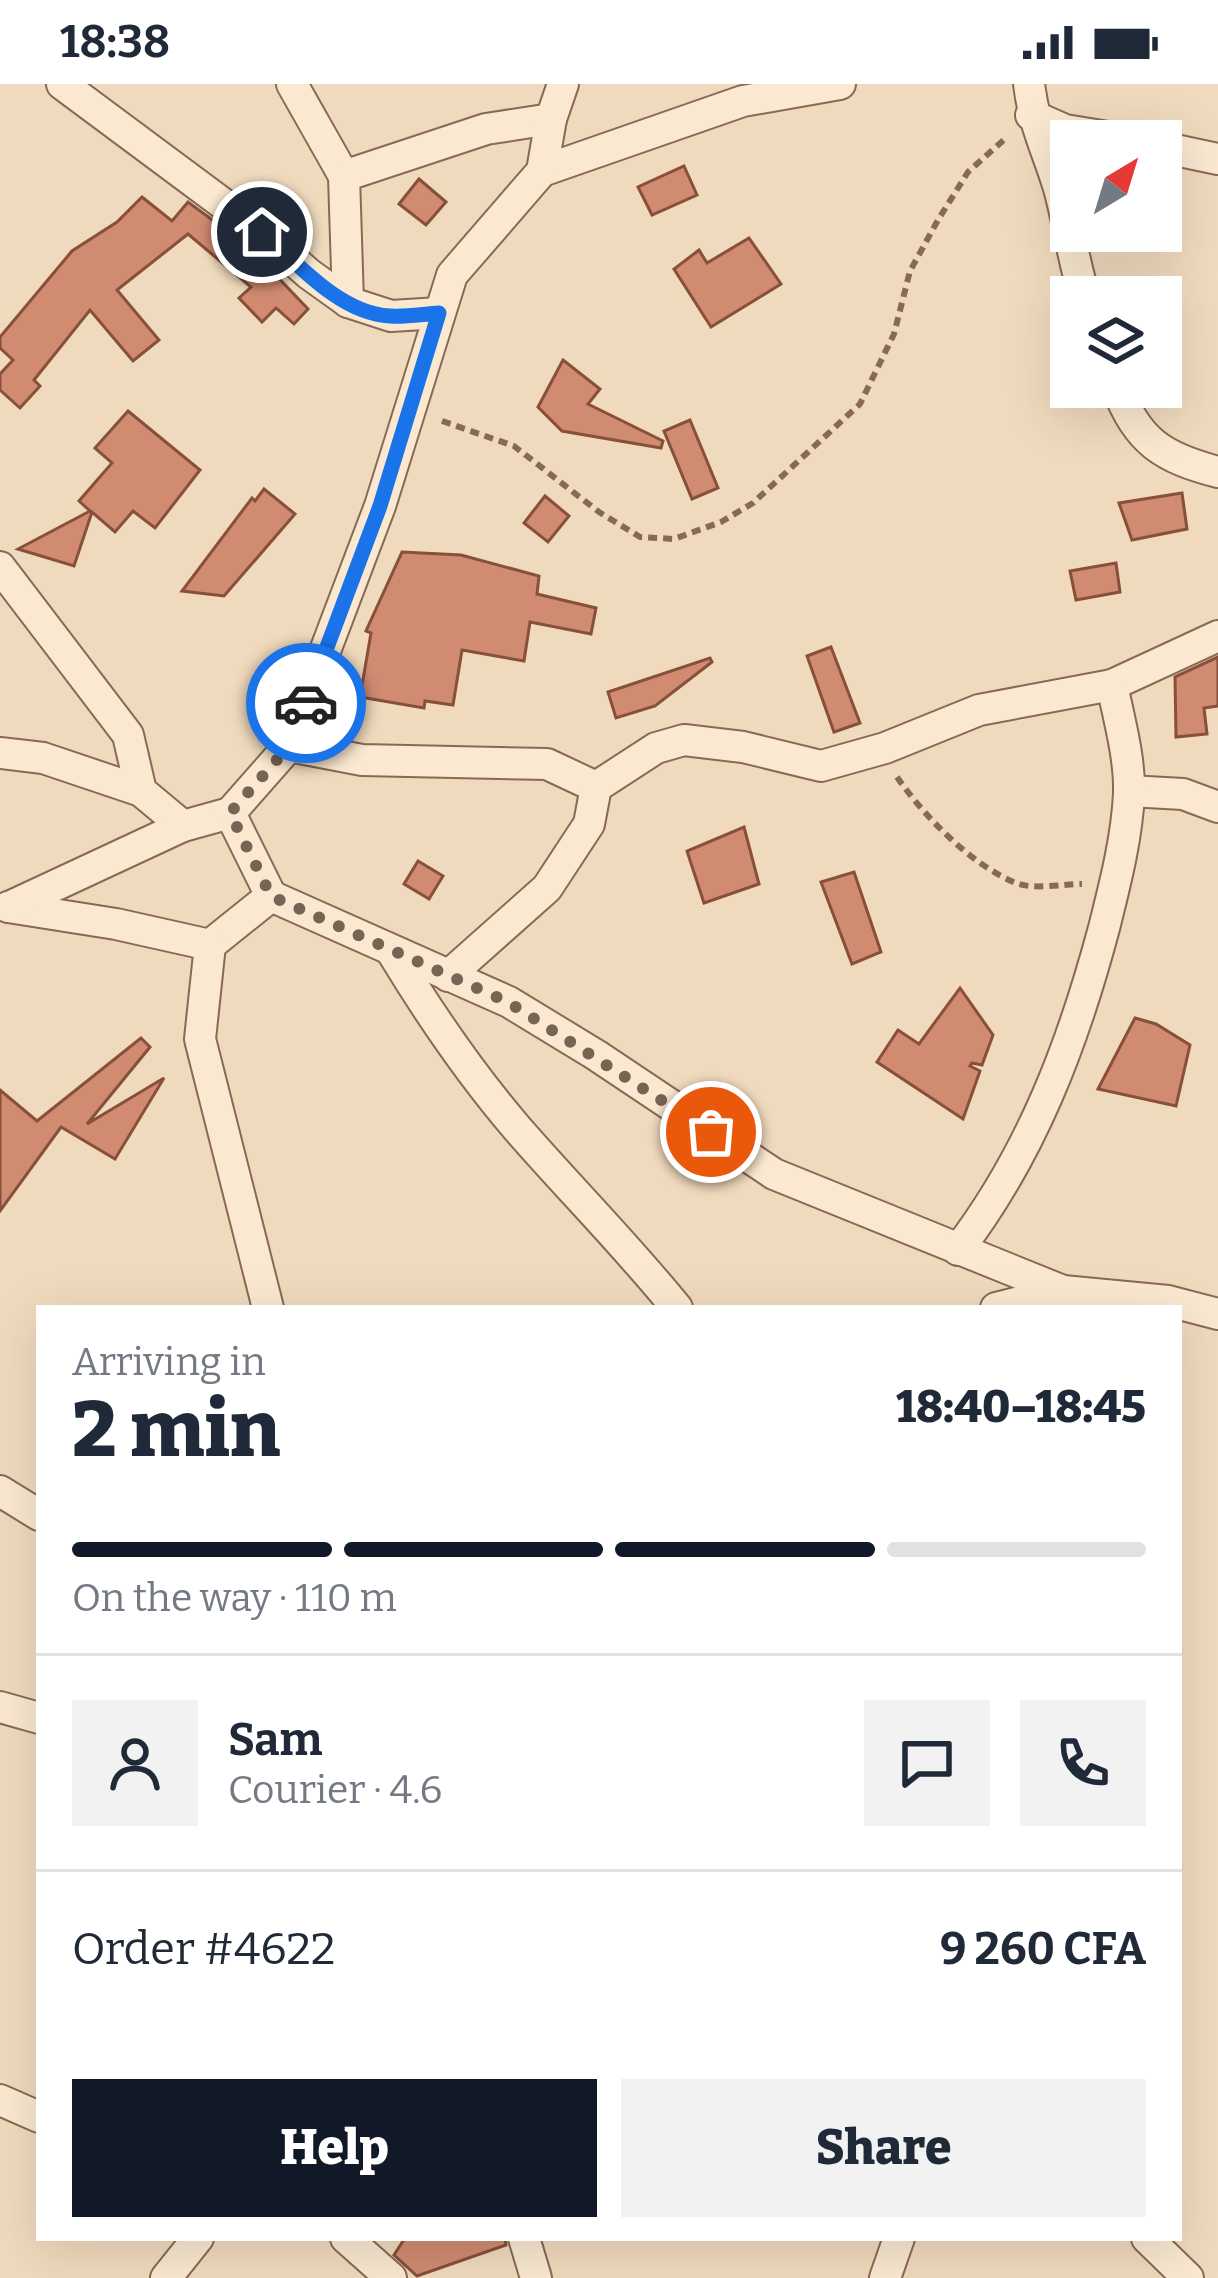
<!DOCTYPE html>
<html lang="en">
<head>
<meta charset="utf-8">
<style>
  body { margin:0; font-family:Bitter,serif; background:#f2f2f3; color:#1f2937; height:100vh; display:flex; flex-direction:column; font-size:45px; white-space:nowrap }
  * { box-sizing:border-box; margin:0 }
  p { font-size:39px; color:#747a83 }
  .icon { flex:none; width:66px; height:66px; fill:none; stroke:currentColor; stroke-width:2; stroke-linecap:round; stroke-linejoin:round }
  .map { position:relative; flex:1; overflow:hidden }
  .drawer { position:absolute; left:36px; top:1221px; width:1146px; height:936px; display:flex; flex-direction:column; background:#fff; border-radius:0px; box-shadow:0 12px 48px #0002 }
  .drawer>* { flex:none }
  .needle { width:78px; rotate:38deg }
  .buttons { position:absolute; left:1050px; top:36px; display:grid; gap:24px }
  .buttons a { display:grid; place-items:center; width:132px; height:132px; border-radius:0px; background:#fff; box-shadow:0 12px 48px #0002; font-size:60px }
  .pin { position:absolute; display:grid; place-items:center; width:102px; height:102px; color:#fff; margin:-51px; border:6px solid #fff; border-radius:50%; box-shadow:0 3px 12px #0007 }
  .courier { position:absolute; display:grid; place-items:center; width:120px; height:120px; margin:-60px; border:9px solid #1a73e8; border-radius:50%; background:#fff; color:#222; box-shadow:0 3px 15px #0007 }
  .summary em { font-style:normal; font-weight:800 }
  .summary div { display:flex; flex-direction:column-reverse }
  .summary { display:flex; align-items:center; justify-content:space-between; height:204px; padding:0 36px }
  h1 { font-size:78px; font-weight:800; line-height:90px }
  .bar { display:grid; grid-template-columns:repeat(4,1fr); gap:18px 12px; align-content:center; height:144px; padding:0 36px }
  .bar i { height:15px; border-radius:9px; background:#e0e1e3 }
  .bar .selected { background:#111827 }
  .bar p { grid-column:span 4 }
  .line { display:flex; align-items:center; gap:30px; padding:0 36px; border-top:3px solid #e0e1e3 }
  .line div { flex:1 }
  .round { display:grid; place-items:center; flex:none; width:126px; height:126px; border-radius:0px; background:#f2f2f3 }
  .action { display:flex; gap:24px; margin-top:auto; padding:24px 36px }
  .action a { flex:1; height:138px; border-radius:0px; background:#111827; color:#fff; font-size:48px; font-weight:800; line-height:138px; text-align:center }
  .action a+a { background:#f2f2f3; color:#1f2937 }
  .status { display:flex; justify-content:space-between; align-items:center; height:84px; padding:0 60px; background:#fff; direction:ltr }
  .status svg { height:33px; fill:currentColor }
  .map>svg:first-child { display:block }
  .building { fill:#d08b71; stroke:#884f3a; stroke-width:3 }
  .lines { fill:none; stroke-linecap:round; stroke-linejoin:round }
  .street-casing { stroke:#886955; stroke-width:34 }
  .path { stroke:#886955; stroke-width:6; stroke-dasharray:9 6; stroke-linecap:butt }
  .street { stroke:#fae8d0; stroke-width:30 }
  .done { stroke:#776454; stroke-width:12; stroke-dasharray:0 21.6 }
  .route { stroke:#1a73e8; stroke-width:15 }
</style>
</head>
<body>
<div class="status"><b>18:38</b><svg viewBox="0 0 49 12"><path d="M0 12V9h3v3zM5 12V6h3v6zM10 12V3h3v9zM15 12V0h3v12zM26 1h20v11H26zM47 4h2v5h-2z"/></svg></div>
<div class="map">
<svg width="1218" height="2194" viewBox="0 0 1218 2194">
  <rect width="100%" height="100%" fill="#f0dabd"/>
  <g class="building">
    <path d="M684,82l13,29 -45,20 -14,-28z"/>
    <path d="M419,95l27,23 -20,23 -27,-21z"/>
    <path d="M142,113l30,24 16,-19 61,45 59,62 -14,15 -18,-16 -14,14 -23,-24 12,-11 -63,-53 -71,56 42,50 -26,21 -43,-51 -56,70 6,6 -20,22 -20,-18v-16l13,-14 -13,-12v-11l72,-86 45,-29z"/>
    <path d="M749,154l32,46 -70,43 -37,-58 25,-19 8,13z"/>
    <path d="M563,276l37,29 -12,15 75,37 -2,7 -99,-17 -24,-24z"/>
    <path d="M128,327l72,59 -45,58 -22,-17 -18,21 -23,-20 -18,54 -56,-17 72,-38 -11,-10 33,-38 -17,-15z"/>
    <path d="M690,336l28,68 -26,11 -28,-68z"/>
    <path d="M264,405l31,25 -71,82 -42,-5 70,-93 3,3z"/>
    <path d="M1182,409l5,36 -55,11 -13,-37z"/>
    <path d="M545,412l24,20 -21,26 -24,-19z"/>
    <path d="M402,468l59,3 78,21 -2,18 59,14 -5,26 -61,-12 -6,39 -62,-11 -9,55 -28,-4 -1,7 -64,-11 11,-64 -5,-2z"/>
    <path d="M1116,479l4,29 -44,8 -6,-29z"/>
    <path d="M831,563l29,76 -26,9 -27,-76z"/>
    <path d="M1218,573v49l-14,2 3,26 -31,3 -1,-60z"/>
    <path d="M710,574l2,4 -57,44 -39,12 -8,-26z"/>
    <path d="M744,743l15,57 -55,19 -17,-52z"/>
    <path d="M418,777l25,15 -14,23 -25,-15z"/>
    <path d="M854,788l27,80 -29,12 -31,-82z"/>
    <path d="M960,904l33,47 -11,30 -10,-2 -2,3 10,5 -17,48 -86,-57 21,-32 21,14z"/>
    <path d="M1135,934l21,6 34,21 -14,61 -78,-17z"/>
    <path d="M141,954l9,9 -63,77 77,-46 -49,81 -54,-32 -61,84v-121l37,31z"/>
    <path d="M405,2154h100l1,7 -89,31 -23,-21z"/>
  </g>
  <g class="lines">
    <g class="street-casing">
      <g id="street">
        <path d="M62,0l199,148 48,42 39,28 43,14 48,-3"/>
        <path d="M292,0l52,92"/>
        <path d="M1029,0c5,41 17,63 29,101 11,37 14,74 27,112"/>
        <path d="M1031,31l34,15 68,11"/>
        <path d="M1161,63l57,12"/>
        <path d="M542,87l201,-70 97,-17"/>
        <path d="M348,218l-4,-126 142,-47 65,-10"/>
        <path d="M1117,303c20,55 47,71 101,85"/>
        <path d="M0,483l128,168 13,56"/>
        <path d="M289,662l73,14 185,4 49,23"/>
        <path d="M0,669l43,5 98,33 42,35 47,-13 59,-67 91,-240 72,-231 90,-104 9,-52 12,-35"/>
        <path d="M1129,707l54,3 35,13"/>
        <path d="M271,812l238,106 87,53 178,119 289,117 105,10 50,13"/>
        <path d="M8,823l108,17 94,21 61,-49 -41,-83"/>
        <path d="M9,823l174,-81"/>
        <path d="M210,861l-10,94 68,269"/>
        <path d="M392,868c37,61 77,120 124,175 53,61 110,118 161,181"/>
        <path d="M448,892l99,-88 42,-64 7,-37 60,-39 28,-8 59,7 78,19 64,-18 94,-38 133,-25 106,-49"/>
        <path d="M958,1166c74,-97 115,-206 146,-322 11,-44 23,-90 25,-135 1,-35 -10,-74 -17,-108"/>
        <path d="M996,1224l67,-17"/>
        <path d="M0,1407l39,24"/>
        <path d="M0,1623l39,11"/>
        <path d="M0,2016l39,17"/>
        <path d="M346,2154l45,40"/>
        <path d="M524,2154l12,40"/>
        <path d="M1147,2154l41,40"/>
        <path d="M166,2194l32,-40"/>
        <path d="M885,2194l14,-40"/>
      </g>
    </g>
    <g class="path">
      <path d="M442,337l72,25 85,66 41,25 34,2 47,-17 32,-19 107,-99 34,-70 16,-63 28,-51 30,-48 38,-34"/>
      <path d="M897,693c27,39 74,88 119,106 17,7 47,1 66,1"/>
    </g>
    <use href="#street" class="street"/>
  </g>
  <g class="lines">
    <path class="done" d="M306,619l-17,43 -59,67 41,83 237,106 203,130"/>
    <path class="route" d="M262,148c34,30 78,82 128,84 16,1 33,-2 49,-3l-59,193 -74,197"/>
  </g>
</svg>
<div class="buttons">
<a><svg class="needle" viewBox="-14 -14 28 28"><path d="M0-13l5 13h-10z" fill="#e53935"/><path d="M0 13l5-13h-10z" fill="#747a83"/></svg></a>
<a><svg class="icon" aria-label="layers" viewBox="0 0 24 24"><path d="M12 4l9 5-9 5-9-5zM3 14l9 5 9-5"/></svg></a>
</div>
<div class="pin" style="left:711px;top:1048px;background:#ea580c"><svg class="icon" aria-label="bag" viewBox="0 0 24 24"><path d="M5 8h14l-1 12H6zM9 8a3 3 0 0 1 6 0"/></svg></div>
<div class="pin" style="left:262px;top:148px;background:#1f2937"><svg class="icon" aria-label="home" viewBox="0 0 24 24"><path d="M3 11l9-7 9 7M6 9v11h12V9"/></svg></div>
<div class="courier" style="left:306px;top:619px"><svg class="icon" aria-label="car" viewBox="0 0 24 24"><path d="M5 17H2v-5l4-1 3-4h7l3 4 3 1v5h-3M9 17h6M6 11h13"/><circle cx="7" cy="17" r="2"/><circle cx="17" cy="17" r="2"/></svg></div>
<section class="drawer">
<div class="summary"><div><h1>2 min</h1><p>Arriving in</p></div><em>18:40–18:45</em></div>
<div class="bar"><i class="selected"></i><i class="selected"></i><i class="selected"></i><i></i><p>On the way · 110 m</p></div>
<div class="line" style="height:216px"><a class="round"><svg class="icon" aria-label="person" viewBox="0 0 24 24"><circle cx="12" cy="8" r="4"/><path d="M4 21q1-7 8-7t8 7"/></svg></a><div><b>Sam</b><p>Courier · 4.6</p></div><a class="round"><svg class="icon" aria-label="chat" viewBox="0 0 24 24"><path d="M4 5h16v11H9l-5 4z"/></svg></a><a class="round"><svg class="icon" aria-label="phone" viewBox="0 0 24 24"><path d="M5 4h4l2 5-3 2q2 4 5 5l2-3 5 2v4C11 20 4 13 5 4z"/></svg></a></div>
<div class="line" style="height:156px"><div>Order #4622</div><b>9 260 CFA</b></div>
<div class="action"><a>Help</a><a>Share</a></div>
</section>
</div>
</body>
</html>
